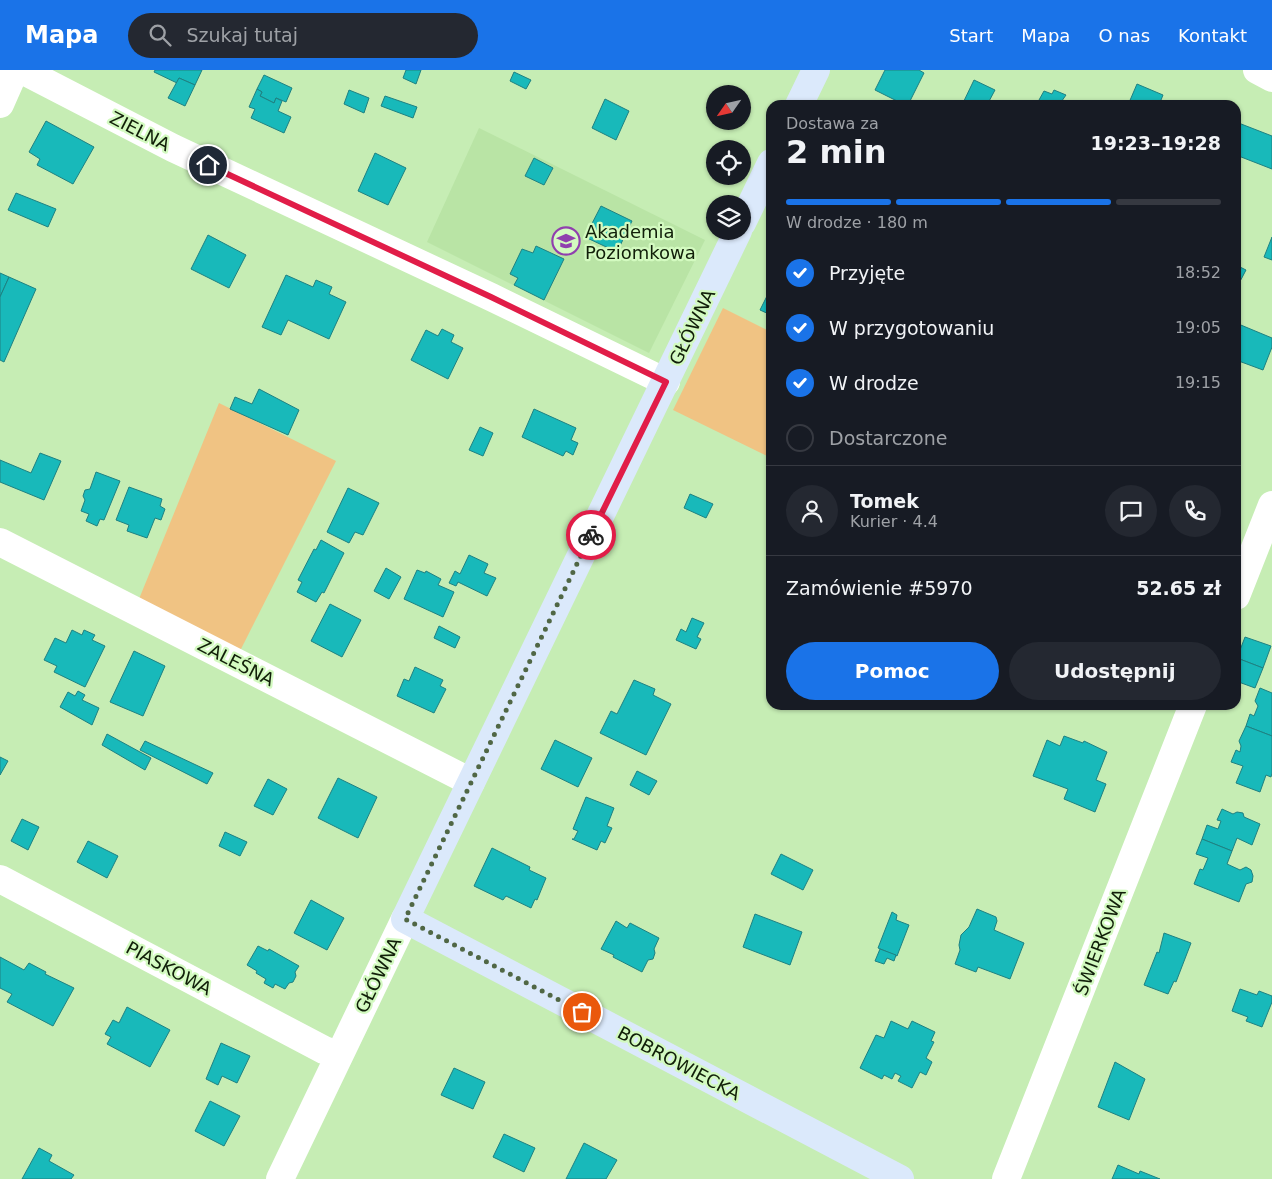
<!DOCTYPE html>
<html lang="pl">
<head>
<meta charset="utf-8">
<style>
  body { margin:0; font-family:"DejaVu Sans",sans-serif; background:#242831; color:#f1f3f6; height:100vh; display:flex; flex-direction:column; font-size:19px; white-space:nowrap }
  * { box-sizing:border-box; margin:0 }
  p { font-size:16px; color:#9ea1a6 }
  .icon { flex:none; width:28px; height:28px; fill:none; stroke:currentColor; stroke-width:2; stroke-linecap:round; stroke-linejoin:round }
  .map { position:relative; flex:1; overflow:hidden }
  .sheet { position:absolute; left:766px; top:30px; width:475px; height:610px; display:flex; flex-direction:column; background:#171b24; border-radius:15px; box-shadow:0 1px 4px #0004 }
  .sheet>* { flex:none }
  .needle { width:32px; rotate:236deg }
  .tools { position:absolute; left:706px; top:15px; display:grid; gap:10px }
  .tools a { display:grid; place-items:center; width:45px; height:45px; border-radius:50%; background:#171b24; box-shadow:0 1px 4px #0004; font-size:25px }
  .pin { position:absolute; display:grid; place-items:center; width:42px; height:42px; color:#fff; margin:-21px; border:2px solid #fff; border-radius:50%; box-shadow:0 1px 5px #0007 }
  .courier { position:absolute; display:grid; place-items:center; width:50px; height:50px; margin:-25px; border:4px solid #e11d48; border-radius:50%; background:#fff; color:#222; box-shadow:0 1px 6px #0007 }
  .headline em { font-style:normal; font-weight:700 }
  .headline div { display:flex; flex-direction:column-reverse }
  .headline { display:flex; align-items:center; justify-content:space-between; height:85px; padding:0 20px }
  h1 { font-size:32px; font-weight:700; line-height:38px }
  .bar { display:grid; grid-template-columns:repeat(4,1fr); gap:8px 5px; align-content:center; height:60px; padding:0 20px }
  .bar i { height:6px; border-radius:4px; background:#363941 }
  .bar .on { background:#1a73e8 }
  .bar p { grid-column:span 4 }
  .line { display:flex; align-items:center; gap:12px; padding:0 20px; border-top:1px solid #363941 }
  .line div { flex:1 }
  .round { display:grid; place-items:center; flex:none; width:52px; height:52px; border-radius:26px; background:#242831 }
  ol { padding:0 20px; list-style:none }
  li { display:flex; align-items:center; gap:15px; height:55px }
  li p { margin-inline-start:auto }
  li .icon { padding:5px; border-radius:50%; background:#1a73e8; color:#fff; stroke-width:4 }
  li:last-child { color:#9ea1a6 }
  li i { width:28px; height:28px; border:2px solid #363941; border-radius:50% }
  .cta { display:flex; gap:10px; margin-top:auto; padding:10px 20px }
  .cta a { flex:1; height:58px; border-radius:30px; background:#1a73e8; color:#fff; font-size:20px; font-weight:700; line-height:58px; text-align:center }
  .cta a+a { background:#242831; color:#f1f3f6 }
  header { display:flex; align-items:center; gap:30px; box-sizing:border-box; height:70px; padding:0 25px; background:#1a73e8; color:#fff }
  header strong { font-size:24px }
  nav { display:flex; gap:28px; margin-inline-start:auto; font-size:18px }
  .search { width:350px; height:45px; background:#242831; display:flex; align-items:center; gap:12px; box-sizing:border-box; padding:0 18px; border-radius:28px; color:#9ea1a6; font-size:19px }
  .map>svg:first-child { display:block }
  .built { fill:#b9e4a5 }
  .green { fill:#f0c383 }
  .building { fill:#18b9ba; stroke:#1e8182 }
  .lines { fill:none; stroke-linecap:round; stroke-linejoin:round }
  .street { stroke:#fff; stroke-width:28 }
  .secondary { stroke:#dbe9fb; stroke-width:28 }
  .done { stroke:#506745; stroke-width:5; stroke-dasharray:0 9 }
  .route { stroke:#e11d48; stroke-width:6 }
  .labels { text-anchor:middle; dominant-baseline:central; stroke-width:4.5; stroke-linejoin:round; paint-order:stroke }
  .street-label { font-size:18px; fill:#111f09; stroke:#d3fac0 }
  .poi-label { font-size:18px; fill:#111f09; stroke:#d3fac0; text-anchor:start }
</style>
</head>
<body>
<header>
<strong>Mapa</strong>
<div class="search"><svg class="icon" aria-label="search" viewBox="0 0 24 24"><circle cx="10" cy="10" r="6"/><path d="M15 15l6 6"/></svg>Szukaj tutaj</div>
<nav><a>Start</a><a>Mapa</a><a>O nas</a><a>Kontakt</a></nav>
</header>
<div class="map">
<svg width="1272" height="1109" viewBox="0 0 1272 1109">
  <rect width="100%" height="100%" fill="#c6edb4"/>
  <path class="built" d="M479,58l226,112 -56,113 -222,-111z"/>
  <g class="green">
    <path d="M723,238l48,24v126l-98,-48z"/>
    <path d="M219,333l117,58 -96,190 -101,-52z"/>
  </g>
  <g class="building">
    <path d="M155,0h47l-7,15 -16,-7 -2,5 -23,-11z"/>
    <path d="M406,0h15l-5,14 -13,-6z"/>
    <path d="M885,0h34l5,3 -16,32h-3l-30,-15z"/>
    <path d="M514,2l17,8 -5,9 -16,-8z"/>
    <path d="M264,5l28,13 -6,14 -10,-4 -2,5 -14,-7 2,-4 -5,-3z"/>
    <path d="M179,8l16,7 -10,21 -17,-8z"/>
    <path d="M974,10l21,10 -8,15h-25z"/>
    <path d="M1137,14l26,11 -4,10h-31z"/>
    <path d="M257,19l5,3 -2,4 14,7 2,-5 6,3 -4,10 13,6 -7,16 -33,-15 4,-9 -6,-2z"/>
    <path d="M349,20l20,8 -5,15 -20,-9z"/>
    <path d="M1054,20l12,5 -7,10h-13l-7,-5 5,-9 8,3z"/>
    <path d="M385,26l32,11 -4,11 -32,-12z"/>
    <path d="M605,29l24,12 -13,29 -24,-12z"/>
    <path d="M46,51l48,26 -21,37 -36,-19 3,-6 -11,-7z"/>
    <path d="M1236,52l36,14v33l-36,-14z"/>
    <path d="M375,83l31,15 -18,37 -30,-14z"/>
    <path d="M534,88l19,10 -9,17 -19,-9z"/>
    <path d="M16,123l40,16 -8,18 -40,-17z"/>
    <path d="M601,136l31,15 -15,31 -32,-15z"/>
    <path d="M208,165l38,20 -17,33 -38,-19z"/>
    <path d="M1272,167v23l-8,-3z"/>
    <path d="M536,176l28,13 -20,41 -30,-15 4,-7 -8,-4 12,-25 11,4z"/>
    <path d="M1236,195l10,5 -10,19z"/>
    <path d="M0,203l9,4 -9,20z"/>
    <path d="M286,205l27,12 3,-7 16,7 -3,7 17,8 -17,37 -41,-19 -7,15 -19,-8z"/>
    <path d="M9,207l27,12 -32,73 -4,-2v-63z"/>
    <path d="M768,224l3,1v20l-11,-5z"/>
    <path d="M1236,253l36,15v9l-9,23 -27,-10z"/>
    <path d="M442,259l12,6 -3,7 12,6 -15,31 -37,-19 15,-30 12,6z"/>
    <path d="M259,319l40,21 -11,25 -58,-26 5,-12 17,7z"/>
    <path d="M534,339l42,19 -5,12 7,3 -5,12 -7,-4 -3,5 -41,-19z"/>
    <path d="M480,357l13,6 -10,23 -14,-6z"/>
    <path d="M40,383l21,8 -17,39 -44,-18v-22l31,13z"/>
    <path d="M96,402l24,9 -16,39 -4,-1 -3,7 -11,-5 3,-7 -8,-3 4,-11 -2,-4 2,-6 5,-1z"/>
    <path d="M129,417l33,12 -2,7 5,3 -4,11 -6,-2 -8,20 -20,-7 2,-6 -13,-5z"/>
    <path d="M348,418l31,15 -16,32 -8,-3 -6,11 -22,-11z"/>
    <path d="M690,424l23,10 -7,14 -22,-10z"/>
    <path d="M321,470l23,13 -20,40 -2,-1 -6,10 -19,-10 5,-10 -4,-2 16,-31 2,1z"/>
    <path d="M469,485l19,9 -4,9 12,5 -9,18 -29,-14 -2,4 -7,-3 6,-12 5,3z"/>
    <path d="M386,498l15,9 -12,22 -15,-8z"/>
    <path d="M417,500l8,3 1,-2 15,8 -3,6 16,7 -11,25 -39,-18z"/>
    <path d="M330,534l31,16 -19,37 -31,-16z"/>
    <path d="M692,548l12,5 -7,14 4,2 -5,10 -20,-9 5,-11 5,3z"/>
    <path d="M439,556l21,11 -5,11 -21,-10z"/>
    <path d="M72,560l10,5 2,-5 11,5 -3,5 13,6 -20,41 -31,-15 3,-6 -13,-6 11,-22 11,5z"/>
    <path d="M1245,567l26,9 -8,22 -26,-10z"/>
    <path d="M134,581l31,15 -22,50 -33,-14z"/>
    <path d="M1237,588l26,10 -8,20 -19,-7z"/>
    <path d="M415,597l28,13 -3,6 6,3 -12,24 -37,-17 7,-17 5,2z"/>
    <path d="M634,610l21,9 -2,6 18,9 -25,51 -46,-22 11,-22 6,3z"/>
    <path d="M1260,618l12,5v43l-26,-10 4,-12 4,2 4,-10 -3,-5z"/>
    <path d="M78,621l7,4 -3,5 17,8 -7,17 -32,-18 8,-15 7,4z"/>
    <path d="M1246,656l26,10v37l-1,4 -5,-2 -6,17 -24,-9 7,-17 -12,-4 5,-12 4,2 1,-6 -2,-5z"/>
    <path d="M107,664l44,24 -6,12 -43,-25z"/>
    <path d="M1064,666l19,7 1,-2 23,11 -11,28 10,4 -11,28 -31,-13 4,-10 -35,-13 14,-36 13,6z"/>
    <path d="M555,670l37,18 -14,29 -37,-18z"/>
    <path d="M145,671l68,32 -6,11 -67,-34z"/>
    <path d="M0,687l8,4 -8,14z"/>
    <path d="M637,701l20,10 -8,14 -19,-10z"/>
    <path d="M338,708l39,19 -19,41 -40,-20z"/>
    <path d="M268,709l19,10 -14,26 -19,-9z"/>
    <path d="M586,727l28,11 -7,18 5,2 -7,15 -4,-2 -4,9 -25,-11h2l4,-8 -5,-2z"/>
    <path d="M1222,739l11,5 4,-2 6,1 1,4 16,7 -8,21 -15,-7 -5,13 -30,-12 5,-14 11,4 3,-8 -4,-1z"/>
    <path d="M22,749l17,8 -11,23 -17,-9z"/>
    <path d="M225,762l22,10 -7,14 -21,-10z"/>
    <path d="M1202,769l30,12 -5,13 13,6 6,-3 5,3 2,6 -1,6 -6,2 -7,18 -45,-18 6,-15 3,1 5,-12 -12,-4z"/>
    <path d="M88,771l30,15 -11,22 -30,-16z"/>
    <path d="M492,778l38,19 -1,3 17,8 -9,22 -2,-1 -4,9 -25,-12 -3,4 -29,-14z"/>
    <path d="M781,784l32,16 -10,20 -32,-16z"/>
    <path d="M311,830l33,18 -17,32 -33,-17z"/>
    <path d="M977,839l19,8 1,4 -3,9 30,13 -14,36 -32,-12 -2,5 -21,-8 5,-14 -1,-5 2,-10 8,-8z"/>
    <path d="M892,842l5,3 -1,5 13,5 -12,31 -19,-8z"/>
    <path d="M755,844l47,18 -12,33 -47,-18z"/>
    <path d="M616,851l11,7 3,-5 29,15 -5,11 1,4 -2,6 -5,1 -6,12 -29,-15 1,-2 -13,-6z"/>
    <path d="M1164,863l27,10 -15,39 -2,-1 -6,13 -24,-9 13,-33 2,1z"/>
    <path d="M258,876l10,5 1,-2 30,17 -4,6 1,4 -3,6 -4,1 -4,6 -10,-5 -2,4 -9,-5 2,-4 -10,-6 1,-2 -10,-6z"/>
    <path d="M880,879l16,6 -2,6 -7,-3 -3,6 -9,-3z"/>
    <path d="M0,887l24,13 5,-7 17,9 -1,2 29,14 -21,38 -46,-24 5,-8 -12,-6z"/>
    <path d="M1240,919l17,6 2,-4 13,5v6l-10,25 -16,-6 2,-4 -16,-6z"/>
    <path d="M127,937l43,23 -20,37 -43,-23 4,-7 -6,-3 8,-14 6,3z"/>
    <path d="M891,951l17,8 4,-8 23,11 -4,9 3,1 -8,16 6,4 -6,13 -6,-3 -8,16 -14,-7 3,-5 -6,-3 -3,6 -8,-4 -2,4 -22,-11 16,-33 8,3z"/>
    <path d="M221,973l29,13 -13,27 -15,-7 -4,9 -12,-6z"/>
    <path d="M1115,992l30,17 -16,41 -31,-13z"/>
    <path d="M454,998l31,14 -12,27 -32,-14z"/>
    <path d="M210,1031l30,15 -16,30 -29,-15z"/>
    <path d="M504,1064l31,14 -11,24 -31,-15z"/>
    <path d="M584,1073l33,17 -11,19h-40z"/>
    <path d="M39,1078l13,7 -3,6 25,14 -3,4h-49z"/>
    <path d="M1118,1095l21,9 1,-3 20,8h-48z"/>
  </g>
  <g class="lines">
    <g class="street">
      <path d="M22,0l151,78 318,149 175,85"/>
      <path d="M1257,0l15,8"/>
      <path d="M0,34l15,-34"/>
      <path d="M0,472l471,240"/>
      <path d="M1236,526l36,-91"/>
      <path d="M0,809l324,171 14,5"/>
      <path d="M280,1109l125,-260"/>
      <path d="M1006,1109l187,-474"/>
    </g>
    <g class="secondary">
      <path d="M799,35l17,-35"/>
      <path d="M742,153l29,-60"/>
      <path d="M738,161l-333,688 495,260"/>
    </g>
  </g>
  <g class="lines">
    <path class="done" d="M582,942l-177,-93 186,-384"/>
    <path class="route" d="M208,95l283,132 175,85 -75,153"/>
  </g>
  <defs>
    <g id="school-ring" transform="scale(1.4375)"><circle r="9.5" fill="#d3fac0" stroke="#903fae" stroke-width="1.5"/><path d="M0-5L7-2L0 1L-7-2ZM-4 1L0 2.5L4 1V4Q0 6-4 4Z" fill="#903fae"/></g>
  </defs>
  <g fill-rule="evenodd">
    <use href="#school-ring" x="566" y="171"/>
  </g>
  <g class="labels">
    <g class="street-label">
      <text transform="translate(140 61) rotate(27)">ZIELNA</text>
      <text transform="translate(692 257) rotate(-64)">GŁÓWNA</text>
      <text transform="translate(236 592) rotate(27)">ZALEŚNA</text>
      <text transform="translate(1100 872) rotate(-69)">ŚWIERKOWA</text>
      <text transform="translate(169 898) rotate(28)">PIASKOWA</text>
      <text transform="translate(378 905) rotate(-64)">GŁÓWNA</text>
      <text transform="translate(679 993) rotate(28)">BOBROWIECKA</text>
    </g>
    <g class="poi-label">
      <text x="585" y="161">Akademia<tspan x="585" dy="21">Poziomkowa</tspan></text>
    </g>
  </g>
</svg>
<div class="tools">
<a><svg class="needle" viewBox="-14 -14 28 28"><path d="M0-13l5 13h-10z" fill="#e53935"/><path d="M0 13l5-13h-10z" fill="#9ea1a6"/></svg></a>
<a><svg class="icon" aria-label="locate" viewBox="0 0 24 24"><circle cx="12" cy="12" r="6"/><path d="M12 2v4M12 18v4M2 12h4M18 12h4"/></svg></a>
<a><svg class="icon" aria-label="layers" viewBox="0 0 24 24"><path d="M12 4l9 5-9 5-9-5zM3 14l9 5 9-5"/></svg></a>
</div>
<div class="pin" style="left:582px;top:942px;background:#ea580c"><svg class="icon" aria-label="bag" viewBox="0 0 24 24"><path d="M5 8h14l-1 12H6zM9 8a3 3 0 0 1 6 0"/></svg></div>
<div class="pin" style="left:208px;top:95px;background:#1f2937"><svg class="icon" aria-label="home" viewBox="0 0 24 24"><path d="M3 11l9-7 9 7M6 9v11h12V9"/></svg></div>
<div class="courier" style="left:591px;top:465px"><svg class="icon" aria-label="bike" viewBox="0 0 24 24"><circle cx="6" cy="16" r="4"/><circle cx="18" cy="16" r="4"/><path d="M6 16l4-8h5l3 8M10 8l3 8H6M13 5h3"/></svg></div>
<section class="sheet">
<div class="headline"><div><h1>2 min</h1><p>Dostawa za</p></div><em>19:23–19:28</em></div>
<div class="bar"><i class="on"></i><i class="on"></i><i class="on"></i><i></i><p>W drodze · 180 m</p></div>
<ol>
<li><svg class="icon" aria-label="check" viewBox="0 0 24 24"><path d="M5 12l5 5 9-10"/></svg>Przyjęte<p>18:52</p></li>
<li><svg class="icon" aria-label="check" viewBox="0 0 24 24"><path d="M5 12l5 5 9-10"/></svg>W przygotowaniu<p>19:05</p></li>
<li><svg class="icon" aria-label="check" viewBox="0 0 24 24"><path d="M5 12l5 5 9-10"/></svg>W drodze<p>19:15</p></li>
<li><i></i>Dostarczone</li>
</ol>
<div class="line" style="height:90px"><a class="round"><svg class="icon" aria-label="person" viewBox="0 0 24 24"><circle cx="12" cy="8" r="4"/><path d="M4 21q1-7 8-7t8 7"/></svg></a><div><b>Tomek</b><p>Kurier · 4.4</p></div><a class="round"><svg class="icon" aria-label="chat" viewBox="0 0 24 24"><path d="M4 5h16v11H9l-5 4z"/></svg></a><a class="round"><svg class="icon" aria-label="phone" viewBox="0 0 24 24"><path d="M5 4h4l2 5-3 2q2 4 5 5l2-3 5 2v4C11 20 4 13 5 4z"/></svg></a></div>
<div class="line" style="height:65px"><div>Zamówienie #5970</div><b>52.65 zł</b></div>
<div class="cta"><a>Pomoc</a><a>Udostępnij</a></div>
</section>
</div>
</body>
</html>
